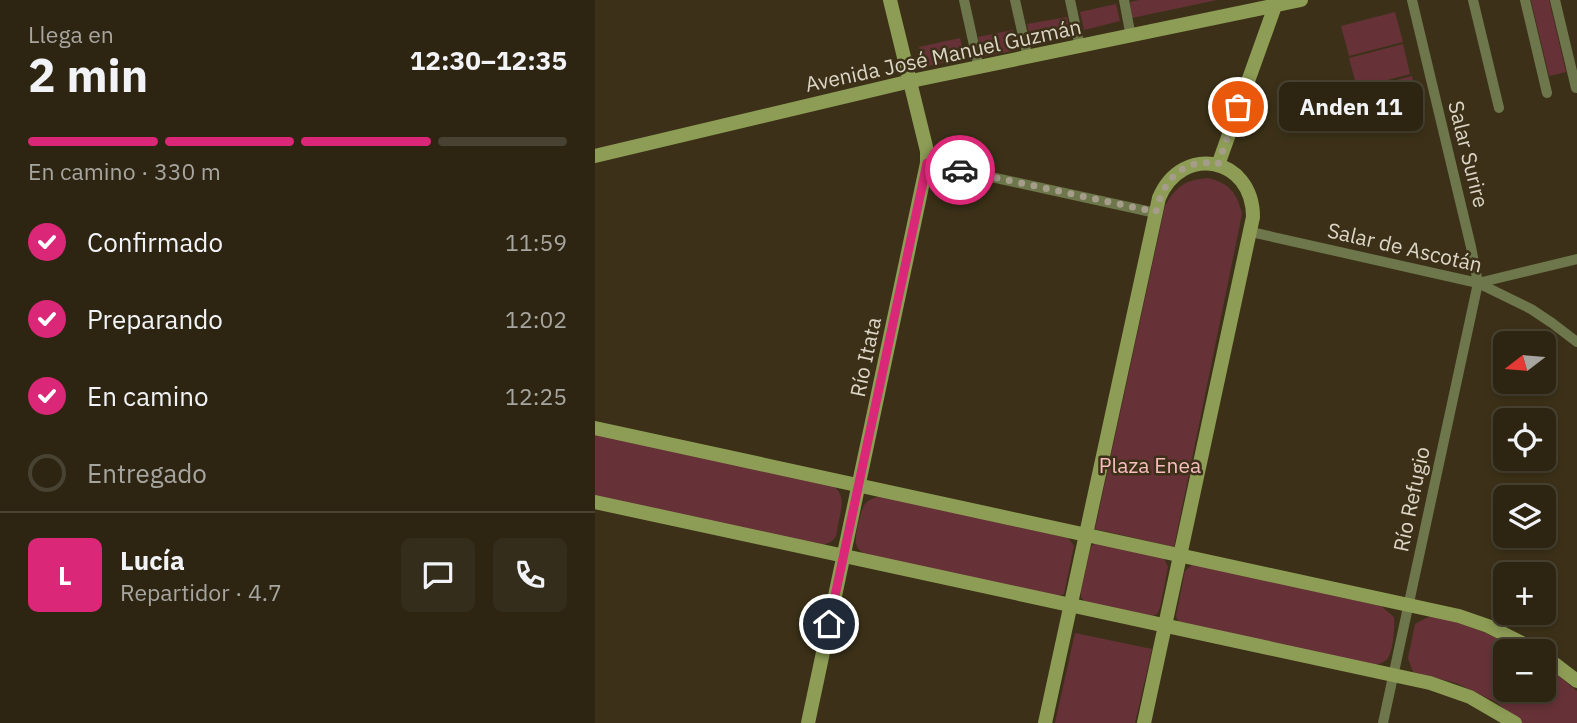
<!DOCTYPE html>
<html lang="es">
<head>
<meta charset="utf-8">
<style>
  body { margin:0; font-family:"IBM Plex Sans",sans-serif; background:#352d1b; color:#f1f3f6; height:100vh; display:flex; flex-direction:column; font-size:26px; white-space:nowrap }
  * { box-sizing:border-box; margin:0 }
  p { font-size:23px; color:#a7a59f }
  .icon { flex:none; width:38px; height:38px; fill:none; stroke:currentColor; stroke-width:2; stroke-linecap:round; stroke-linejoin:round }
  .map { position:relative; flex:1; overflow:hidden }
  .panel { display:flex; flex-direction:column; background:#2d2512; width:595px }
  .panel>* { flex:none }
  .needle { width:46px; rotate:254deg }
  .fabs { position:absolute; left:898px; top:331px; display:grid; gap:14px }
  .fabs a { display:grid; place-items:center; width:63px; height:63px; border-radius:10px; background:#2d2512; box-shadow:0 4px 10px #0003,0 0 0 2px #484232; font-size:35px }
  .pin { position:absolute; display:grid; place-items:center; width:60px; height:60px; color:#fff; margin:-30px; border:4px solid #fff; border-radius:50%; box-shadow:0 2px 7px #0007 }
  .courier { position:absolute; display:grid; place-items:center; width:70px; height:70px; margin:-35px; border:5px solid #db2777; border-radius:50%; background:#fff; color:#222; box-shadow:0 2px 9px #0007 }
  .bubble { position:absolute; height:49px; border-radius:10px; background:#2d2512; box-shadow:0 4px 10px #0003,0 0 0 2px #484232; font-size:23px; font-weight:800; line-height:49px; text-align:center }
  .headline em { font-style:normal; font-weight:800 }
  .headline div { display:flex; flex-direction:column-reverse }
  .headline { display:flex; align-items:center; justify-content:space-between; height:119px; padding:0 28px }
  h1 { font-size:46px; font-weight:800; line-height:52px }
  .bar { display:grid; grid-template-columns:repeat(4,1fr); gap:10px 7px; align-content:center; height:84px; padding:0 28px }
  .bar i { height:9px; border-radius:5px; background:#484232 }
  .bar .on { background:#db2777 }
  .bar p { grid-column:span 4 }
  .line { display:flex; align-items:center; gap:18px; padding:0 28px; border-top:2px solid #484232 }
  .line div { flex:1 }
  .round { display:grid; place-items:center; flex:none; width:74px; height:74px; border-radius:10px; background:#352d1b }
  ol { padding:0 28px; list-style:none }
  li { display:flex; align-items:center; gap:21px; height:77px }
  li p { margin-inline-start:auto }
  li .icon { padding:7px; border-radius:50%; background:#db2777; color:#fff; stroke-width:4 }
  li:last-child { color:#a7a59f }
  li i { width:38px; height:38px; border:4px solid #484232; border-radius:50% }
  main { display:flex; flex:1; min-height:0 }
  .map>svg:first-child { display:block }
  .green { fill:#663237 }
  .lines { fill:none; stroke-linecap:round; stroke-linejoin:round }
  .street { stroke:#6d774b; stroke-width:10 }
  .secondary { stroke:#8d9d55; stroke-width:14 }
  .done { stroke:#a59c8a; stroke-width:7; stroke-dasharray:0 12.6 }
  .route { stroke:#db2777; stroke-width:9 }
  .labels { text-anchor:middle; dominant-baseline:central; stroke-width:5; stroke-linejoin:round; paint-order:stroke }
  .street-label { font-size:21px; fill:#ddd6c7; stroke:#3c3118 }
  .park-label { font-size:21px; fill:#f7bcbf; stroke:#3c3118 }
</style>
</head>
<body>
<main>
<section class="panel">
<div class="headline"><div><h1>2 min</h1><p>Llega en</p></div><em>12:30–12:35</em></div>
<div class="bar"><i class="on"></i><i class="on"></i><i class="on"></i><i></i><p>En camino · 330 m</p></div>
<ol>
<li><svg class="icon" aria-label="check" viewBox="0 0 24 24"><path d="M5 12l5 5 9-10"/></svg>Confirmado<p>11:59</p></li>
<li><svg class="icon" aria-label="check" viewBox="0 0 24 24"><path d="M5 12l5 5 9-10"/></svg>Preparando<p>12:02</p></li>
<li><svg class="icon" aria-label="check" viewBox="0 0 24 24"><path d="M5 12l5 5 9-10"/></svg>En camino<p>12:25</p></li>
<li><i></i>Entregado</li>
</ol>
<div class="line" style="height:126px"><b class="round" style="background:#db2777;color:#fff">L</b><div><b>Lucía</b><p>Repartidor · 4.7</p></div><a class="round"><svg class="icon" aria-label="chat" viewBox="0 0 24 24"><path d="M4 5h16v11H9l-5 4z"/></svg></a><a class="round"><svg class="icon" aria-label="phone" viewBox="0 0 24 24"><path d="M5 4h4l2 5-3 2q2 4 5 5l2-3 5 2v4C11 20 4 13 5 4z"/></svg></a></div>
</section>
<div class="map">
<svg width="982" height="723" viewBox="0 0 982 723">
  <rect width="100%" height="100%" fill="#3c3118"/>
  <g class="green">
    <path d="M544,0h78l-85,18 -2,-16z"/>
    <path d="M936,0h18l17,72 -17,4z"/>
    <path d="M521,4l4,17 -36,9 -4,-18z"/>
    <path d="M800,12l8,30 -54,14 -8,-30z"/>
    <path d="M472,17l4,20 -40,7 -4,-20z"/>
    <path d="M418,30l4,20 -35,7 -4,-20z"/>
    <path d="M365,38l5,20 -41,9 -5,-20z"/>
    <path d="M808,44l7,30 -53,14 -8,-30z"/>
    <path d="M817,76l7,30 -53,13 -8,-29z"/>
    <path d="M613,178c21,5 29,15 34,36l-68,333 -79,-18 70,-323c11,-20 20,-26 43,-28z"/>
    <path d="M0,434l236,51c16,8 10,25 7,40 -1,4 -1,8 -2,11 -3,6 -9,8 -15,9l-226,-49z"/>
    <path d="M285,496l188,42 6,8 -10,48 -7,3 -189,-41c-5,-3 -10,-6 -12,-12 -2,-6 5,-35 9,-40 4,-5 10,-6 15,-8z"/>
    <path d="M501,543l68,15 4,9 -8,41 -3,6 -5,2 -67,-14 -4,-5v-6l9,-41 1,-4z"/>
    <path d="M598,564l188,42 13,11c1,10 -1,33 -6,41 -4,5 -10,6 -15,8l-194,-43 -3,-7 9,-45z"/>
    <path d="M837,616c31,6 63,20 91,35h-18v39h38l1,-26 33,27v32h-56l-25,-21 -40,-19 -43,-11 -5,-14 7,-34 9,-5z"/>
    <path d="M480,633l77,16 -17,74h-80z"/>
  </g>
  <g class="lines">
    <g class="street">
      <path d="M369,0l15,68"/>
      <path d="M420,0l13,58"/>
      <path d="M475,0l10,47"/>
      <path d="M529,0l7,37"/>
      <path d="M878,0l26,108"/>
      <path d="M930,0l22,93"/>
      <path d="M960,0l21,88"/>
      <path d="M332,163l229,50"/>
      <path d="M656,232l227,51 53,26 21,14 25,19"/>
      <path d="M883,283l99,-24"/>
      <path d="M788,723l95,-440 -7,-36 -59,-247"/>
    </g>
    <g class="secondary">
      <path d="M0,156l316,-75 390,-81"/>
      <path d="M623,165l57,-159"/>
      <path d="M0,428l864,188 29,10 50,25"/>
      <path d="M0,502l835,181 40,14 45,26"/>
      <path d="M948,655l34,26"/>
      <path d="M213,723l119,-560v-12l-37,-151"/>
      <path d="M450,723l114,-525c23,-55 94,-41 94,19l-109,506"/>
    </g>
  </g>
  <g class="lines">
    <path class="done" d="M365,170l196,42c7,-31 26,-55 62,-48l20,-57"/>
    <path class="route" d="M234,624l98,-461 33,7"/>
  </g>
  <g class="labels">
    <g class="street-label">
      <text transform="translate(348 55) rotate(-12)">Avenida José Manuel Guzmán</text>
      <text transform="translate(874 154) rotate(76)">Salar Surire</text>
      <text transform="translate(810 247) rotate(13)">Salar de Ascotán</text>
      <text transform="translate(270 357) rotate(-78)">Río Itata</text>
      <text transform="translate(816 499) rotate(-78)">Río Refugio</text>
    </g>
    <g class="park-label">
      <text x="555" y="465">Plaza Enea</text>
    </g>
  </g>
</svg>
<div class="fabs">
<a><svg class="needle" viewBox="-14 -14 28 28"><path d="M0-13l5 13h-10z" fill="#e53935"/><path d="M0 13l5-13h-10z" fill="#a7a59f"/></svg></a>
<a><svg class="icon" aria-label="locate" viewBox="0 0 24 24"><circle cx="12" cy="12" r="6"/><path d="M12 2v4M12 18v4M2 12h4M18 12h4"/></svg></a>
<a><svg class="icon" aria-label="layers" viewBox="0 0 24 24"><path d="M12 4l9 5-9 5-9-5zM3 14l9 5 9-5"/></svg></a>
<a>+</a>
<a>−</a>
</div>
<div class="pin" style="left:643px;top:107px;background:#ea580c"><svg class="icon" aria-label="bag" viewBox="0 0 24 24"><path d="M5 8h14l-1 12H6zM9 8a3 3 0 0 1 6 0"/></svg></div>
<div class="pin" style="left:234px;top:624px;background:#1f2937"><svg class="icon" aria-label="home" viewBox="0 0 24 24"><path d="M3 11l9-7 9 7M6 9v11h12V9"/></svg></div>
<div class="courier" style="left:365px;top:170px"><svg class="icon" aria-label="car" viewBox="0 0 24 24"><path d="M5 17H2v-5l4-1 3-4h7l3 4 3 1v5h-3M9 17h6M6 11h13"/><circle cx="7" cy="17" r="2"/><circle cx="17" cy="17" r="2"/></svg></div>
<div class="bubble" style="left:684px;top:82px;width:144px">Anden 11</div>
</div>
</main>
</body>
</html>
